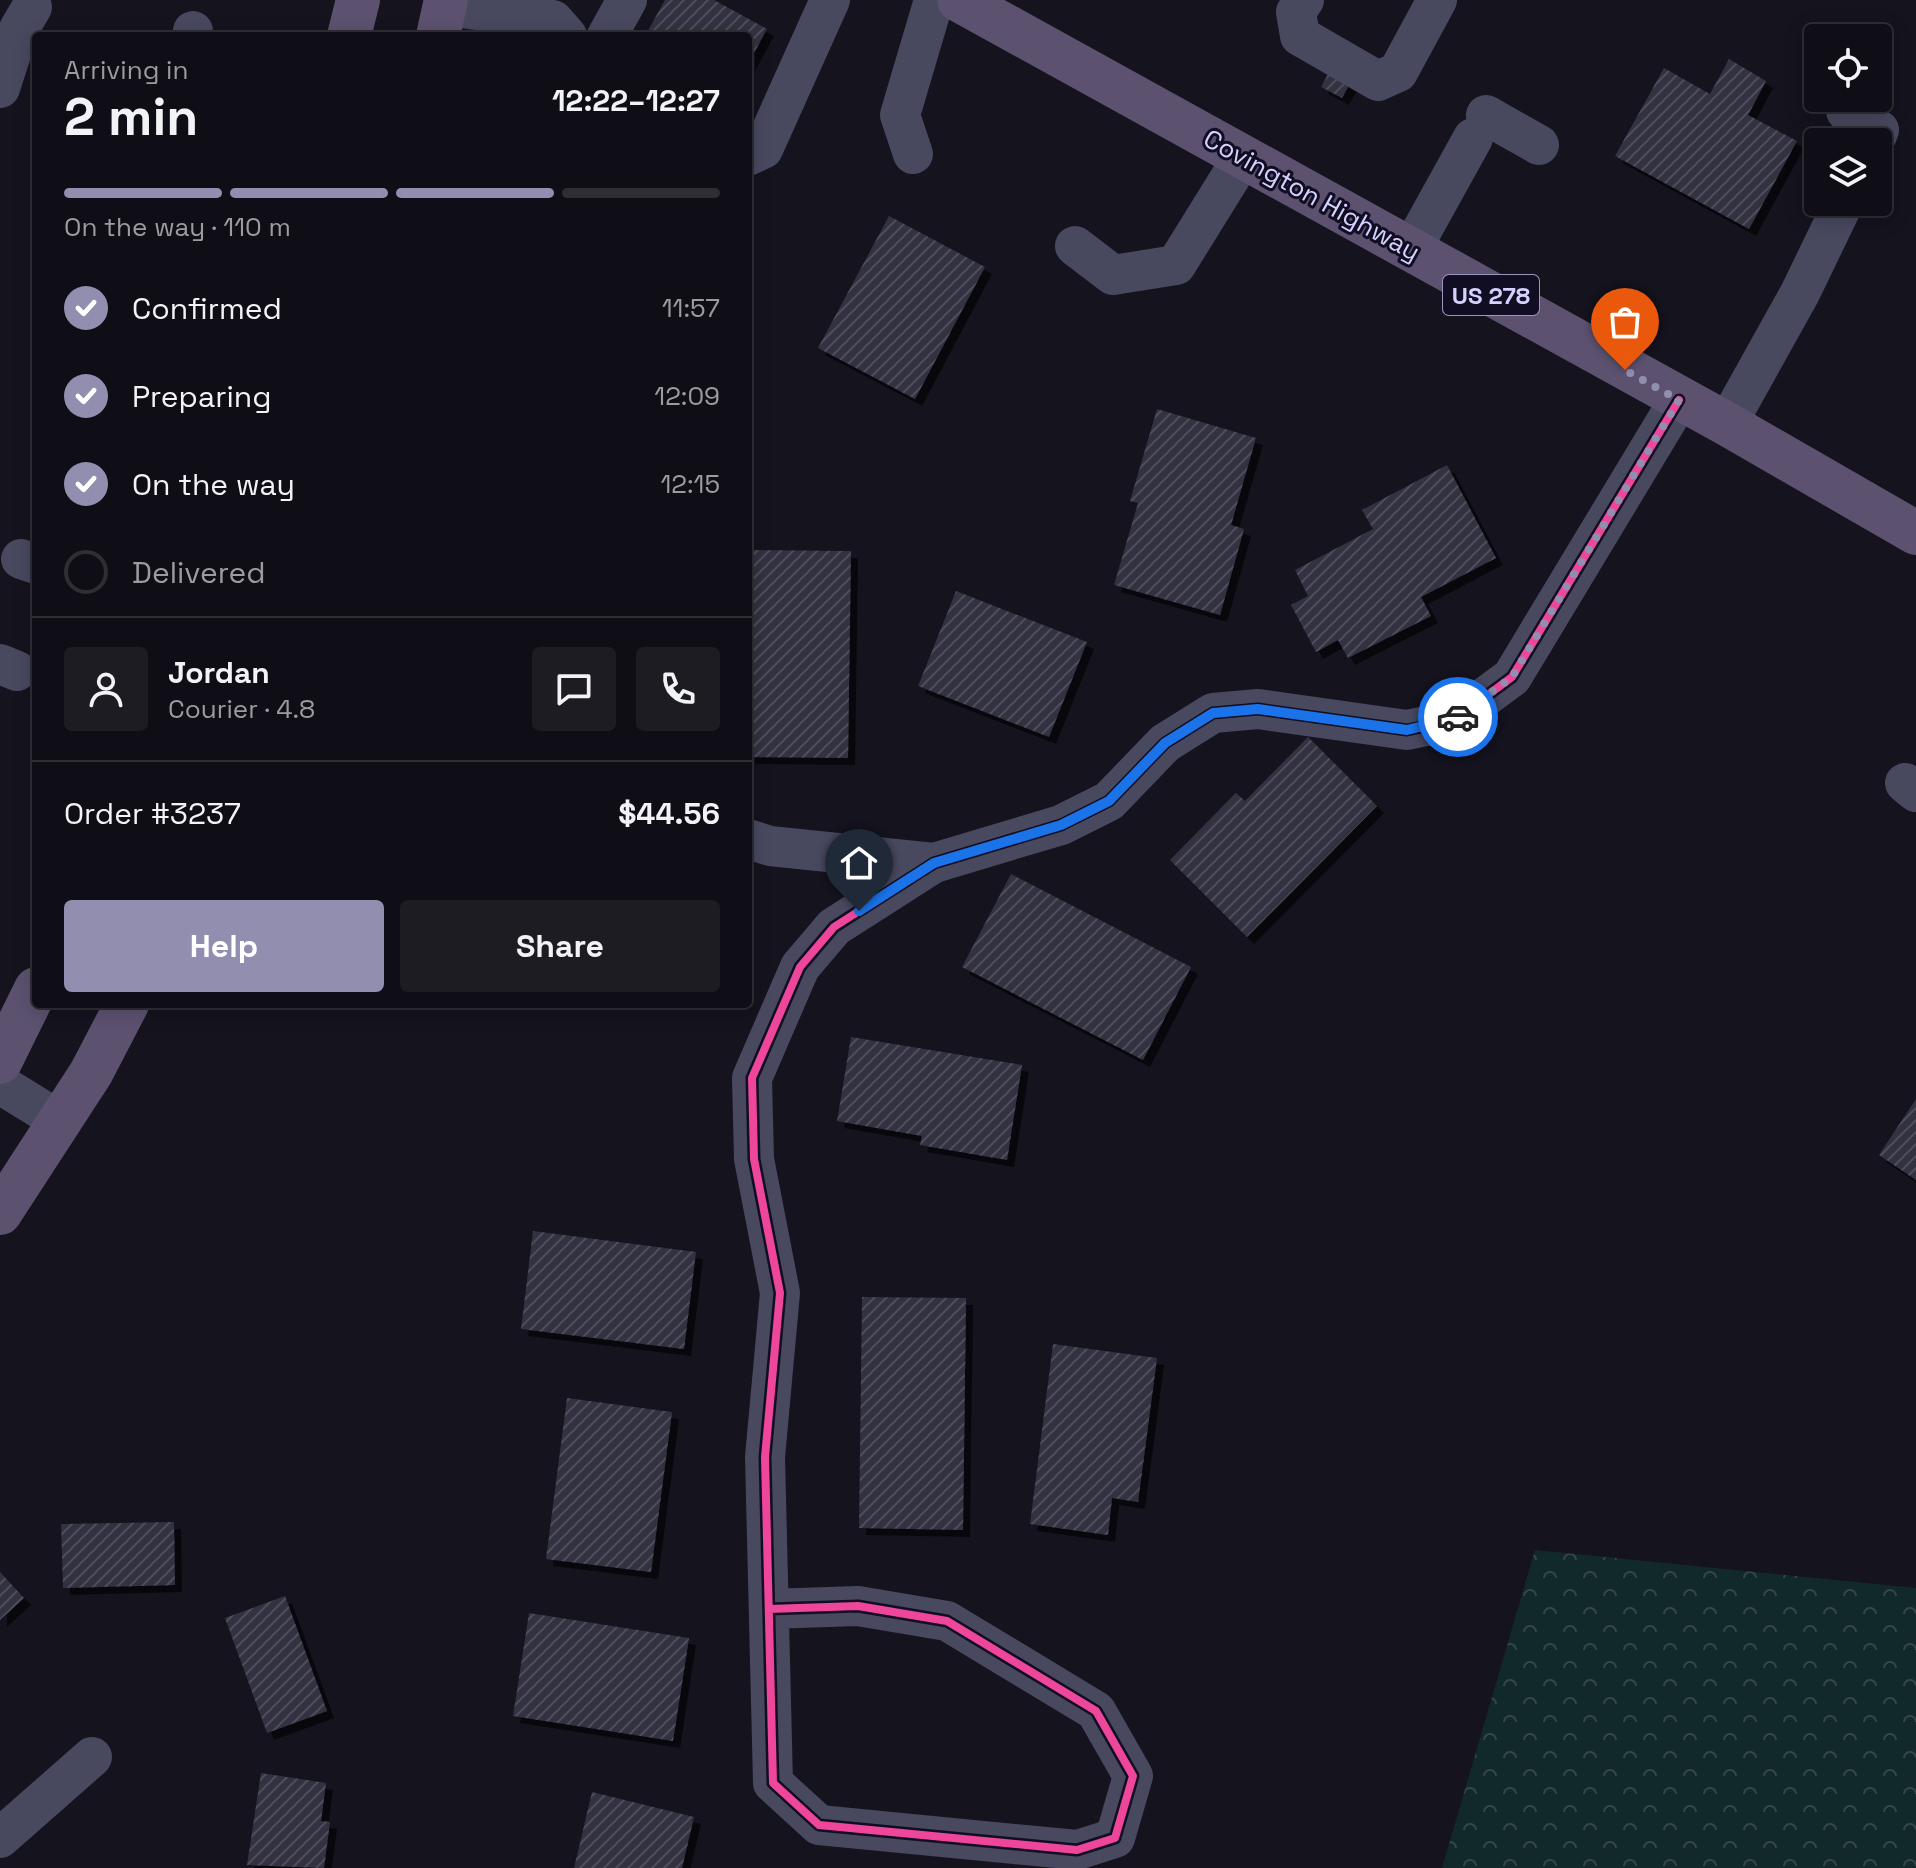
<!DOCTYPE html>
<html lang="en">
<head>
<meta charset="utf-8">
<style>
  body { margin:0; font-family:"Space Grotesk",sans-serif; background:#1d1c23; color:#f1f3f6; height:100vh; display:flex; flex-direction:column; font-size:30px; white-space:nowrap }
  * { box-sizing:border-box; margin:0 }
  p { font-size:26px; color:#9b9ca1 }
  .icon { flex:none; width:44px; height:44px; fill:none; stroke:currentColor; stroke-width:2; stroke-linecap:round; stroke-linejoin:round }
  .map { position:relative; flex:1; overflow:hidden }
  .sheet { position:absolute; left:32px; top:32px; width:720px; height:976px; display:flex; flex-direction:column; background:#0f0e16; border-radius:8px; box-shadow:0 4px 20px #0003,0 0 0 2px #2f2e35 }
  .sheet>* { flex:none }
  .controls { position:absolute; left:1804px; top:24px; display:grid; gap:16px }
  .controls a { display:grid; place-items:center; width:88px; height:88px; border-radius:8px; background:#0f0e16; box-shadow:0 4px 20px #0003,0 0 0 2px #2f2e35; font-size:40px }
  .pin { position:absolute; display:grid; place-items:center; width:68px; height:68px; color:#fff; margin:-82px -34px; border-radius:50% 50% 50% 0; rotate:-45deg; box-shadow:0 0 8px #0007 }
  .pin .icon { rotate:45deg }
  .courier { position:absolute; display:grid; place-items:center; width:80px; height:80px; margin:-40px; border:6px solid #1a73e8; border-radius:50%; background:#fff; color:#222; box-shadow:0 2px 10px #0007 }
  .summary em { font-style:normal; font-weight:700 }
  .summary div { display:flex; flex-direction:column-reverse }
  .summary { display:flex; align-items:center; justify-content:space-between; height:136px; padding:0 32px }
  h1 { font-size:52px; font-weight:700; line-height:60px }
  .bar { display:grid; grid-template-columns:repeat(4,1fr); gap:12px 8px; align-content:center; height:96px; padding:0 32px }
  .bar i { height:10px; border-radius:6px; background:#2f2e35 }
  .bar .selected { background:#918eb0 }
  .bar p { grid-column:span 4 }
  .line { display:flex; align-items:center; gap:20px; padding:0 32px; border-top:2px solid #2f2e35 }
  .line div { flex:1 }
  .round { display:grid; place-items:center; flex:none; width:84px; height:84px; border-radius:8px; background:#1d1c23 }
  ol { padding:0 32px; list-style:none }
  li { display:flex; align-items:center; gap:24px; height:88px }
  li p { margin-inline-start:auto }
  li .icon { padding:8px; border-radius:50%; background:#918eb0; color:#fff; stroke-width:4 }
  li:last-child { color:#9b9ca1 }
  li i { width:44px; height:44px; border:4px solid #2f2e35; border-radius:50% }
  .button { display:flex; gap:16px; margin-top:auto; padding:16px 32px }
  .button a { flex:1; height:92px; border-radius:8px; background:#918eb0; color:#fff; font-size:32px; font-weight:700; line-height:92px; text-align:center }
  .button a+a { background:#1d1c23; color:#f1f3f6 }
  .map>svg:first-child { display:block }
  .forest { fill:url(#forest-crowns) }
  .building { fill:url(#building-hatch); filter:url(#shadow) }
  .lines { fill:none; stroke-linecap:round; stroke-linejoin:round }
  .minor { stroke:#48485f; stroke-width:40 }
  .major { stroke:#5c5270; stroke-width:44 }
  .cycleway-casing { stroke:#110e23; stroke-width:13 }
  .cycleway { stroke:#ed469a; stroke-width:8 }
  .done { stroke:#918eb0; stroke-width:8; stroke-dasharray:0 14.4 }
  .route { stroke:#1a73e8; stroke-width:10 }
  .labels { text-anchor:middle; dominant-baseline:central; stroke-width:6; stroke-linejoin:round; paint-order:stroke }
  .shield { fill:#110e23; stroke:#9a96bc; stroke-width:2 }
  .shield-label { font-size:24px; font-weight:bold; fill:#d5d1fe }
  .street-label { font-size:26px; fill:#d5d1fe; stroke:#110e23 }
</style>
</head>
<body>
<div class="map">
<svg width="1916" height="1868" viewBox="0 0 1916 1868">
  <defs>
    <pattern id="forest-crowns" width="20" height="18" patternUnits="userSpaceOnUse" patternTransform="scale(2)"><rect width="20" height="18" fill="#112929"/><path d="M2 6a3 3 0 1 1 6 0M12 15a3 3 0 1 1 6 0" fill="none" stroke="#334749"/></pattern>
    <pattern id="building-hatch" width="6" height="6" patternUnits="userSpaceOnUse" patternTransform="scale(2)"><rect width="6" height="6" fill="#323140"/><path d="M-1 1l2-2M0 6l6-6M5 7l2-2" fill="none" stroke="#4f4e5d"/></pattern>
    <filter id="shadow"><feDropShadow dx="7" dy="7" stdDeviation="0" flood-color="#0009"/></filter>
  </defs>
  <rect width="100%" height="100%" fill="#14131e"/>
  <path class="forest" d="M1535,1550l381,38v280h-474z"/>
  <g class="building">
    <path d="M665,0h49l53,29 -19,35v-28h-103z"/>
    <path d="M1344,44l21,12 -23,42 -21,-11z"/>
    <path d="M1729,59l37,22 -18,34 49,26 -48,88 -134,-73 49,-88 46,26z"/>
    <path d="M889,216l96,51 -70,132 -97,-51z"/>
    <path d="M1157,409l99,29 -25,87 13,4 -24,86 -106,-30 24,-82 -8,-2z"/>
    <path d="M1447,465l49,93 -75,39 10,19 -83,42 -10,-18 -22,12 -25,-47 17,-9 -13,-26 78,-41 -11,-19z"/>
    <path d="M750,550l101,1 -3,207 -100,-1z"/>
    <path d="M956,591l131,51 -38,95 -131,-51z"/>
    <path d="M1308,737l69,69 -130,131 -77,-77 66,-67 9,8z"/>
    <path d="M1011,874l180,93 -48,93 -181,-93z"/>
    <path d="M851,1037l171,28 -15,95 -87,-15 2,-9 -85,-15z"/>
    <path d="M1916,1099v81l-37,-25z"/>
    <path d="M533,1231l163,21 -12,97 -163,-20z"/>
    <path d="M862,1297l104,1 -3,232 -104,-2z"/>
    <path d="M1053,1344l104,14 -19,144 -26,-4 -4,37 -78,-11z"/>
    <path d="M567,1398l105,14 -21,160 -105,-13z"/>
    <path d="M174,1522l1,63 -112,3 -2,-64z"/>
    <path d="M0,1572l24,26 -24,22z"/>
    <path d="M285,1596l42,115 -60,22 -42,-115z"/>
    <path d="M529,1613l160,25 -16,103 -160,-25z"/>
    <path d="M261,1773l65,10 -5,38 9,1 -6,46 -77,-3z"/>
    <path d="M592,1792l102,25 -12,51h-108z"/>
  </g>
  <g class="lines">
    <g class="minor">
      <path d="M1304,0l-8,12 4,24 78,45 20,-9 39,-72"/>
      <path d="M445,6l108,14 14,16"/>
      <path d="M192,36l1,-5"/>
      <path d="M607,36l20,-36"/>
      <path d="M0,88l19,-59 13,-22"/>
      <path d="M1846,111l33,19 -5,12"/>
      <path d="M1486,115l53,30"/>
      <path d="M913,154l-13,-39 34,-115"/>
      <path d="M748,156l15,-7 67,-149"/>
      <path d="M1075,246l38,29 63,-10 67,-108"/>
      <path d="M1411,250l62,-112"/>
      <path d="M1727,424l73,-131 44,-91"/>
      <path d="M21,559l15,5"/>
      <path d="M0,664l17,7"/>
      <path d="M1905,783l11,9"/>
      <path d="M748,839l22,7 164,17"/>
      <path d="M0,1084l60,37"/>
      <path d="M769,1609l89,-3 89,15 149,90 37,65 -18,62 -38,12 -258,-25 -46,-42 -8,-326 15,-164 -26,-134 -2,-81 48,-111 34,-40 100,-64 127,-38 48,-24 56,-58 48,-30 45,-4 149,21 47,-10 58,-43 167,-277"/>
      <path d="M0,1838l92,-81"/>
    </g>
    <g class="major">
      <path d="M959,0l768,424 189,109"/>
      <path d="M349,36l9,-36"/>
      <path d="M438,36l8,-36"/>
      <path d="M0,1062l36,-73"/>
      <path d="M0,1213l91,-140 36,-69"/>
    </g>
    <g class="cycleway-casing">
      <path id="cycleway" d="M769,1609l89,-3 89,15 149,90 37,65 -18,62 -38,12 -258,-25 -46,-42 -8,-326 15,-164 -26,-134 -2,-81 48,-111 34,-40 100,-64 127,-38 48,-24 56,-58 48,-30 45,-4 149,21 47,-10 58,-43 167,-277"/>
    </g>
    <use href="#cycleway" class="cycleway"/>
  </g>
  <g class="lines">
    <path class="done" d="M1458,717l54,-40 167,-277 -54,-30"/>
    <path class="route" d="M859,911l75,-48 127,-38 48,-24 56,-58 48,-30 45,-4 149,21 51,-13"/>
  </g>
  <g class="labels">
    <rect class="shield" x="1443" y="275" width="96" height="40" rx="6"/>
    <g class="shield-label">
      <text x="1491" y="295">US 278</text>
    </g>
    <g class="street-label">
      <text transform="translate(1312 195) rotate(29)">Covington Highway</text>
    </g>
  </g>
</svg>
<div class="controls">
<a><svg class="icon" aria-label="locate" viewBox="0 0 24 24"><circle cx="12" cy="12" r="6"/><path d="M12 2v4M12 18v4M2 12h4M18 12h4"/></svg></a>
<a><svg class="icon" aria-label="layers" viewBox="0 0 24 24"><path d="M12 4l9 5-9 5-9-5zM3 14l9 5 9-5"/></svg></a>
</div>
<div class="pin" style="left:1625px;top:370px;background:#ea580c"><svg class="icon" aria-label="bag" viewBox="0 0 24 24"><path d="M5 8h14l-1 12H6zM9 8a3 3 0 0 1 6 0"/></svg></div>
<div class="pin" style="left:859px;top:911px;background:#1f2937"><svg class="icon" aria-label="home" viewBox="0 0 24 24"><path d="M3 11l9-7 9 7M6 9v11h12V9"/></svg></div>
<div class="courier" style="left:1458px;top:717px"><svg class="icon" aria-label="car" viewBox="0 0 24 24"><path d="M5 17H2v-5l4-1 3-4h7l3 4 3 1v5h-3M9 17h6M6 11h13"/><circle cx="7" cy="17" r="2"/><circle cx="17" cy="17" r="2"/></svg></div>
<section class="sheet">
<div class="summary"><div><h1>2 min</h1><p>Arriving in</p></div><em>12:22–12:27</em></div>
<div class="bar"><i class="selected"></i><i class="selected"></i><i class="selected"></i><i></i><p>On the way · 110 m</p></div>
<ol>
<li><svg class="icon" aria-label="check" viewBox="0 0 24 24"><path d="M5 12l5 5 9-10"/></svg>Confirmed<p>11:57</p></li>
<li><svg class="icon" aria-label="check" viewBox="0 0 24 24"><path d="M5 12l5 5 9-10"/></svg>Preparing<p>12:09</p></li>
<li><svg class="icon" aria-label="check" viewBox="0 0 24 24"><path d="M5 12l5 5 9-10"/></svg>On the way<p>12:15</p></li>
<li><i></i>Delivered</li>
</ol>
<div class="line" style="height:144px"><a class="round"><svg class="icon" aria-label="person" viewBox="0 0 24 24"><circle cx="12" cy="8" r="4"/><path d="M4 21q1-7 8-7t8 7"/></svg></a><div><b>Jordan</b><p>Courier · 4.8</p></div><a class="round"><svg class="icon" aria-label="chat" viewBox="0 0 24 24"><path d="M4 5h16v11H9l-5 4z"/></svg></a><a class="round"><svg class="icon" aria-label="phone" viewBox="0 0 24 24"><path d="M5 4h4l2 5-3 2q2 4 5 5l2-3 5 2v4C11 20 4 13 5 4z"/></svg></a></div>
<div class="line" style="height:104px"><div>Order #3237</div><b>$44.56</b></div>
<div class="button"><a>Help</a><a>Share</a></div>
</section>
</div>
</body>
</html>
